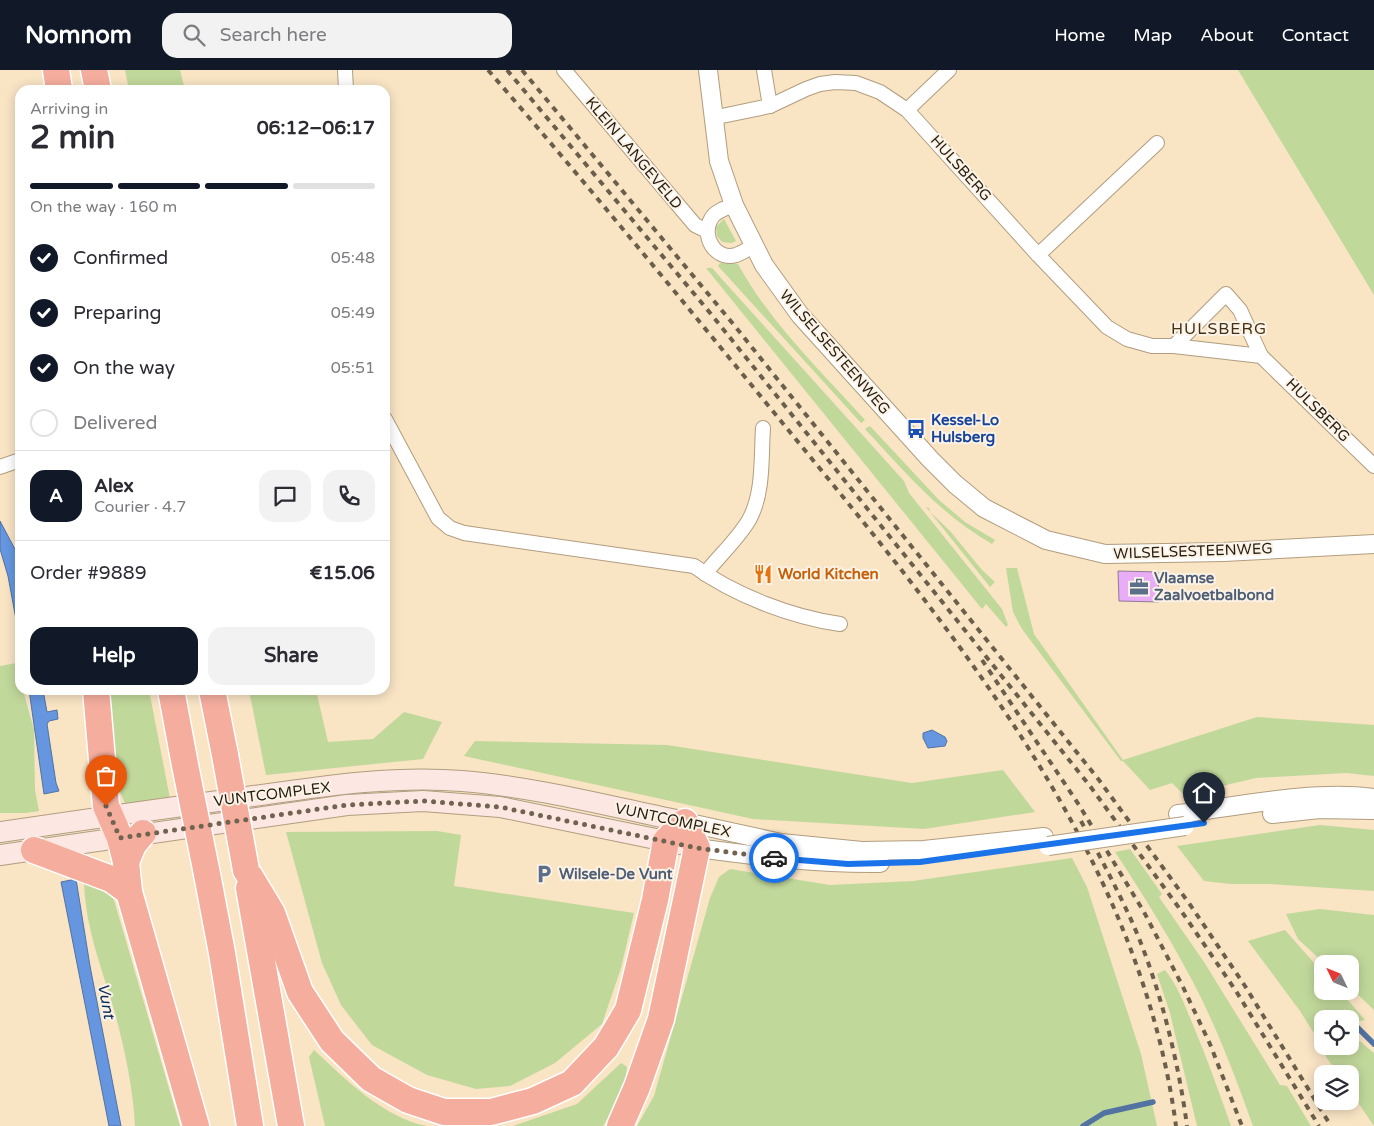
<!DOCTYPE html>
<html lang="en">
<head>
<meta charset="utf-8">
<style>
  body { margin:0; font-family:"Varela Round",sans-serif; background:#f2f2f3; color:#2b2b33; height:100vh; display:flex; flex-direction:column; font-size:19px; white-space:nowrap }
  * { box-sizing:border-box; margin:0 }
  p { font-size:16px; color:#7c7c81 }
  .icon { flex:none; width:28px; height:28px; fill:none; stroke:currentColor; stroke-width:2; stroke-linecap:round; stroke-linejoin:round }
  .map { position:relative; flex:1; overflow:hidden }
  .details { position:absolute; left:15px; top:15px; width:375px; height:610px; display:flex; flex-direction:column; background:#fff; border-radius:15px; box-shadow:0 2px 12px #0003 }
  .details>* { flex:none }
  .needle { width:32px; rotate:313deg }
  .fabs { position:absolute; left:1314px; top:885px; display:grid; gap:10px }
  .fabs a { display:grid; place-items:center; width:45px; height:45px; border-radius:10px; background:#fff; box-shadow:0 2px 12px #0003; font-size:25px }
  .pin { position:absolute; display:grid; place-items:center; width:42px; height:42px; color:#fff; margin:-51px -21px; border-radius:50% 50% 50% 0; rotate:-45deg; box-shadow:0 0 5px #0007 }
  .pin .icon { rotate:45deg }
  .courier { position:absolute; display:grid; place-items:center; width:50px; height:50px; margin:-25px; border:4px solid #1a73e8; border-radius:50%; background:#fff; color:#222; box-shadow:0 1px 6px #0007 }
  .headline em { font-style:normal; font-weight:800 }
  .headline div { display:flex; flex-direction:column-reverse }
  .headline { display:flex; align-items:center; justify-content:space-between; height:85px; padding:0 15px }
  h1 { font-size:32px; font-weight:800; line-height:38px }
  .bar { display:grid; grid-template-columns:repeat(4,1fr); gap:8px 5px; align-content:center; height:60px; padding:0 15px }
  .bar i { height:6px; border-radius:4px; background:#e1e1e2 }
  .bar .current { background:#111827 }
  .bar p { grid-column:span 4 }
  .line { display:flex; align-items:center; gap:12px; padding:0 15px; border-top:1px solid #e1e1e2 }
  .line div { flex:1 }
  .round { display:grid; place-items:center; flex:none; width:52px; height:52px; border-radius:15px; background:#f2f2f3 }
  ol { padding:0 15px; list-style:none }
  li { display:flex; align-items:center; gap:15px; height:55px }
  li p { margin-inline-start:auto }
  li .icon { padding:5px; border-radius:50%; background:#111827; color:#fff; stroke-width:4 }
  li:last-child { color:#7c7c81 }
  li i { width:28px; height:28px; border:2px solid #e1e1e2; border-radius:50% }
  .cta { display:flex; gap:10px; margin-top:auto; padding:10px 15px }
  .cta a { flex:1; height:58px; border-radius:15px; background:#111827; color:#fff; font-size:20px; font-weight:800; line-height:58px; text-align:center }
  .cta a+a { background:#f2f2f3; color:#2b2b33 }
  header { display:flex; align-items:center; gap:30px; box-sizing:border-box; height:70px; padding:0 25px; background:#111827; color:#fff }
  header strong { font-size:24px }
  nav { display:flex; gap:28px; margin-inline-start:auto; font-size:18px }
  .search { width:350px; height:45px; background:#f2f2f3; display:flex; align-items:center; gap:12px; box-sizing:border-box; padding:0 18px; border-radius:15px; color:#7c7c81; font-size:19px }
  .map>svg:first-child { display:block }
  .green { fill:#c1d89b }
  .water { fill:#6596df; stroke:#5272a2 }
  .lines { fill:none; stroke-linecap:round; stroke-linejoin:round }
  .stream { stroke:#5272a2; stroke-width:5.5 }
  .building { fill:#e9acf6; stroke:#917b96 }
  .minor-casing { stroke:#b19d7f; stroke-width:16 }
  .tertiary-casing { stroke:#b19d7f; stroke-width:20 }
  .secondary-casing { stroke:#b19d7f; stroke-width:22 }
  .motorway-casing { stroke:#fff; stroke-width:29 }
  .minor { stroke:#fff; stroke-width:14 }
  .tertiary { stroke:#fff; stroke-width:18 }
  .secondary { stroke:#fce7e2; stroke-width:20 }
  .motorway { stroke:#f5ae9e; stroke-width:26 }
  .rail { stroke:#6b5f4c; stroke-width:4; stroke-dasharray:6 6; stroke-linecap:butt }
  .tertiary-bridge-casing { stroke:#b19d7f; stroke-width:20; stroke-linecap:butt }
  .motorway-bridge-casing { stroke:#fff; stroke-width:29; stroke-linecap:butt }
  .tertiary-bridge { stroke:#fff; stroke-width:18 }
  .motorway-bridge { stroke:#f5ae9e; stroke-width:26 }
  .done { stroke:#706350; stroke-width:5; stroke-dasharray:0 9 }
  .route { stroke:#1a73e8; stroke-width:6 }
  .labels { text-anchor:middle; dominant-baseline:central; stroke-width:4; stroke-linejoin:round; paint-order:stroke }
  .street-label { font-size:15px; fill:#261e12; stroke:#fcf3e6 }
  .transit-label { font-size:15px; font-weight:bold; fill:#164399; stroke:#fcf3e6; text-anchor:start }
  .food-label { font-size:15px; font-weight:bold; fill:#c56008; stroke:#fcf3e6; text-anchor:start }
  .service-label { font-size:15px; font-weight:bold; fill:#4e5e75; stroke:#fcf3e6; text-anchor:start }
  .neighbourhood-label { font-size:16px; letter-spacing:1px; fill:#413015; stroke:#fcf3e6 }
  .water-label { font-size:16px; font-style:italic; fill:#0c2d5a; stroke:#fcf3e6 }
</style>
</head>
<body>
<header>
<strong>Nomnom</strong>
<div class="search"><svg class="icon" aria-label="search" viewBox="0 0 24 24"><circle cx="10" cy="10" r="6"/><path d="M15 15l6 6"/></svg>Search here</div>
<nav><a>Home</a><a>Map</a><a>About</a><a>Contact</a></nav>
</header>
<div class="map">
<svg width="1374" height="1056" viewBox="0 0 1374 1056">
  <rect width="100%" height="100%" fill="#f9e4c4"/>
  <g class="green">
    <path d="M125,0h55l5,20h-56z"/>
    <path d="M1238,0h136v225z"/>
    <path d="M724,149l12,22 -5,2 -9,-1 -5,-6 -1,-9z"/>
    <path d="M720,193l18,1c32,59 82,106 127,156l-4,3 -143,-157z"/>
    <path d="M706,198h6l192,213 5,12 93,116 6,16 -2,2 -20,-23 -4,5z"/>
    <path d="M870,356l69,74 26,22 30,18 -3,4c-51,-29 -87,-72 -127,-115z"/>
    <path d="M926,437l3,1 1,4 20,19 32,39 13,12 -5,5z"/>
    <path d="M1006,498h11l17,66 89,126 134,-43 117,8v51l-28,-3 -90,5 -72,17 -12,-12 -22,7 -27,-29h-2l-99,-132 -9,-17z"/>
    <path d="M16,593l4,14v13h3l11,40 1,60 4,21 -13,2h-26v-147z"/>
    <path d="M107,620h42l22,114 -43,5c-18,-30 -17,-84 -21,-119z"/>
    <path d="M249,620h67l12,52 45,-3 31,-27 38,10 -19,37 -157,16z"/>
    <path d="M475,671l192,4 245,38 91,-13 32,42 -111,17 -171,-10 -289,-63z"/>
    <path d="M1320,755l54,5v61l-105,-7h-38l-27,-3 -27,-35z"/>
    <path d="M437,761l24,4 -7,51 180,27 -13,55 -19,56 -47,39 -45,23 -34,3 -49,-14 -55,-30 -31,-40 -19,-42 -36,-131z"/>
    <path d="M1130,779l32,45 -3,3 45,65 76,123 7,1 24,40h-58c-17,-48 -36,-98 -60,-144 -24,-45 -50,-88 -78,-130z"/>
    <path d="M1072,788l15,29 54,167 16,72h-520l17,-30 56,-198 9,-21 11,-8 100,16 83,-4z"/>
    <path d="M84,813l16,4 12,6 68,233h-45c-2,-39 -10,-75 -20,-113 -13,-45 -29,-82 -31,-130z"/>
    <path d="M1320,839l54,6v95l-24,-23v-23h-25l-27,-25 -12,-25z"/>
    <path d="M1285,860l37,42v19h18l25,29 -5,1 -16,-12 -2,4 2,6h-22v16l-5,3 -17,-27 -52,-70z"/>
    <path d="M1165,900c13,16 20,36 28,55 14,33 26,67 38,101h-34l-27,-113 -13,-39z"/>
    <path d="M1350,963l24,20v73l-24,-35v-17h-12l-18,-26 30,-2z"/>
    <path d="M314,980c31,29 70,68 113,76h-102l-16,-69z"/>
    <path d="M621,993l6,4c-1,21 -13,42 -24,59h-90l64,-22z"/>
  </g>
  <g class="water">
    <path d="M0,451l16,30 4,18v72l-12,-65 -8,-27z"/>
    <path d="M29,620h14l4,22 10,-2 1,9 -9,2 -2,3 9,59 3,8 -15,3z"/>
    <path d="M932,660l13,7 2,4 -2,5 -17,2 -5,-10v-5z"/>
    <path d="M76,809l14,87 31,160h-12l-48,-244z"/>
  </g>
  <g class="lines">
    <g class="stream">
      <path d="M1350,959l6,-3 18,18"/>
      <path d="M1083,1056l21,-13 49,-11"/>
    </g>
  </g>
  <path class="building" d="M1118,501l40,1 1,30 -40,-1z"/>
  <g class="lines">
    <g class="minor-casing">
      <g id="minor">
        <path d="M345,0l1,20"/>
        <path d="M564,0l131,155 12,6"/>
        <path d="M764,0l6,36"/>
        <path d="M907,40l42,-40"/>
        <path d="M712,48l58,-12 36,-17 14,-5 15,-2 21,1 24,9 27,18 131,145 69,72 20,12 25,7h22l87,10 113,110"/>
        <path d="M734,135c-8,3 -19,6 -23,14 -10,17 4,42 25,36 6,-2 12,-6 17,-9"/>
        <path d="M1038,185l119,-112"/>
        <path d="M1174,276l52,-52 14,16 21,46"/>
        <path d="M385,349l53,99 12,10 14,5 230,33c40,29 97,51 146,58"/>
        <path d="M0,397l20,-7"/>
        <path d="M705,504c14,-18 32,-34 44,-54 15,-27 12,-63 14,-92"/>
      </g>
    </g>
    <g class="tertiary-casing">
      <g id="tertiary">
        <path d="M708,0l11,91 15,44 30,60 36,50 130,144 25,25 29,24 62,32 59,14 119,-2 150,-8"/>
        <path d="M1178,744c61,-8 135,-24 196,-16"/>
        <path d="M1272,744l48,-5 53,1"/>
        <path d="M685,752l96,21 81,8 62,-1 120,-13"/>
        <path d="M697,778c61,8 121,16 183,15"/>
      </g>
    </g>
    <g class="secondary-casing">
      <g id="secondary">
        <path d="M0,762c82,-12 165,-24 247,-35 71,-10 144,-22 215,-16 75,6 150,26 223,41"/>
        <path d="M0,785l347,-50 76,-4 77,6 180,37"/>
      </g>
    </g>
    <g class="motorway-casing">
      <g id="motorway">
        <path d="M56,0l3,20"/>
        <path d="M94,0l4,20"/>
        <path d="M96,620l10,116 14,32 6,24 3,30 67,234"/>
        <path d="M171,620l14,75"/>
        <path d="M212,620l13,65"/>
        <path d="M34,780l77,29 18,13"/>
        <path d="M126,792l7,-17 10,-12"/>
        <path d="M246,800l26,43 28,79 32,49 39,38 37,21 36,12h47l42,-11 39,-18 34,-36 22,-37 27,-110 11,-59 19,-19 12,26 -36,171 -24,68 -17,39"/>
        <path d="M207,804l15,79 28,173"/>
        <path d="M249,818l42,238"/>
      </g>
    </g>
    <use href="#minor" class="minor"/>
    <use href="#tertiary" class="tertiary"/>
    <use href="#secondary" class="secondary"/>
    <use href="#motorway" class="motorway"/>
    <g class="rail">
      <path d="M488,0c98,113 193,229 288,345 171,209 363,433 400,711"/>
      <path d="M507,0l204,244 379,472 92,126 54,79 83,135"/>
      <path d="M522,0l212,255 365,455 92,126 54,80 86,140"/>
      <path d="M982,590l97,145 65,107 39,75 27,57 32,82"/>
      <path d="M1081,751c16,30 32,60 47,92 29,62 50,144 59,213"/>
    </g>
    <g class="tertiary-bridge-casing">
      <path id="tertiary-bridge" d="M1048,776l137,-20"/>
    </g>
    <g class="motorway-bridge-casing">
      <g id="motorway-bridge">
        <path d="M225,685l21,115"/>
        <path d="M185,695l22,109"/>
      </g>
    </g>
    <use href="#tertiary-bridge" class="tertiary-bridge"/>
    <use href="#motorway-bridge" class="motorway-bridge"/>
  </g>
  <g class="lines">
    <path class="done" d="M106,736l14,32 227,-33 76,-4 77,6 197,41 77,10"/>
    <path class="route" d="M774,788l74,6 72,-2 284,-39"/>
  </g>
  <defs>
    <g id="bus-bare" transform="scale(1.5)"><path d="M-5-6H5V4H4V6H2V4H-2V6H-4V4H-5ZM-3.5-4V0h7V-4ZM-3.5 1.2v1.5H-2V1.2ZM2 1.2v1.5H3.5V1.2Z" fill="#1a4fb4" stroke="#fcf3e6" stroke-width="2.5" paint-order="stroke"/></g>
    <g id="restaurant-bare" transform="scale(1.5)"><path d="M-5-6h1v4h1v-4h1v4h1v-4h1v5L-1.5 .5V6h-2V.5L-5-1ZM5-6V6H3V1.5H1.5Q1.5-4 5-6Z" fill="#e8710a" stroke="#fcf3e6" stroke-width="2.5" paint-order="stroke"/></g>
    <g id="office-bare" transform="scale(1.5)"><path d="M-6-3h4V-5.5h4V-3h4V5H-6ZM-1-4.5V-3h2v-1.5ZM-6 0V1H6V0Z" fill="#5c6f8a" stroke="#fcf3e6" stroke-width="2.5" paint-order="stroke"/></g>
    <g id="parking-bare" transform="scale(1.5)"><path d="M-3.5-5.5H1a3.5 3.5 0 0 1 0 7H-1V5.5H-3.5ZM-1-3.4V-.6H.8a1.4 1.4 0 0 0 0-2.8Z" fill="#5c6f8a" stroke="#fcf3e6" stroke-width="2.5" paint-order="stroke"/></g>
  </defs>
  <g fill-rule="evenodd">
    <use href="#bus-bare" x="916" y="359"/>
    <use href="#restaurant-bare" x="763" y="504"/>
    <use href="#office-bare" x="1139" y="517"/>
    <use href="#parking-bare" x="544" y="804"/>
  </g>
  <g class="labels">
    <g class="street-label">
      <text transform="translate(634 83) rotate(50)">KLEIN LANGEVELD</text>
      <text transform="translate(961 98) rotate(48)">HULSBERG</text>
      <text transform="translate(835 282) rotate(49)">WILSELSESTEENWEG</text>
      <text transform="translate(1318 340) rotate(45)">HULSBERG</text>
      <text transform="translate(1193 481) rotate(-2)">WILSELSESTEENWEG</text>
      <text transform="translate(272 724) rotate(-7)">VUNTCOMPLEX</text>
      <text transform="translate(673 750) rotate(12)">VUNTCOMPLEX</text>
    </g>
    <g class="transit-label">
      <text x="931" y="350">Kessel-Lo<tspan x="931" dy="17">Hulsberg</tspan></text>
    </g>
    <g class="food-label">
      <text x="778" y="504">World Kitchen</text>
    </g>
    <g class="service-label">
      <text x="1154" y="508">Vlaamse<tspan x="1154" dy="17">Zaalvoetbalbond</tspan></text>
      <text x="559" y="804">Wilsele-De Vunt</text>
    </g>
    <g class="neighbourhood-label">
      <text x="1219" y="259">HULSBERG</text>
    </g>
    <g class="water-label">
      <text transform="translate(106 931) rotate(79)">Vunt</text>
    </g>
  </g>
</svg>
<div class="fabs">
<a><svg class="needle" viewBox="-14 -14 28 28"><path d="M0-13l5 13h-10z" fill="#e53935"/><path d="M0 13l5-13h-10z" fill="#7c7c81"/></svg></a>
<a><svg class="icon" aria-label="locate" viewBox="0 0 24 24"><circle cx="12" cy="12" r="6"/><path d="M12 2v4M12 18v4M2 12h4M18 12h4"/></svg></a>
<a><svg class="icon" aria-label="layers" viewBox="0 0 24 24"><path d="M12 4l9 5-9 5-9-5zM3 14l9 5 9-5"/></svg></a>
</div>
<div class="pin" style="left:106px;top:736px;background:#ea580c"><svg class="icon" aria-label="bag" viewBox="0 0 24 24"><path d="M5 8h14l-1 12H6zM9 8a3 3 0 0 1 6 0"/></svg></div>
<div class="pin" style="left:1204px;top:753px;background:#1f2937"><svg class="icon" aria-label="home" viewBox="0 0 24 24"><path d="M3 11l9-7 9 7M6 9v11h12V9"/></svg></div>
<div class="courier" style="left:774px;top:788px"><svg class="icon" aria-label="car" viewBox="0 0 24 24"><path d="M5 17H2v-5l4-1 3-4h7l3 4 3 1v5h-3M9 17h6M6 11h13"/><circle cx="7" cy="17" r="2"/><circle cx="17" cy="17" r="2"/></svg></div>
<section class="details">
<div class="headline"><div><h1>2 min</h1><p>Arriving in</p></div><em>06:12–06:17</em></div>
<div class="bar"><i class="current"></i><i class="current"></i><i class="current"></i><i></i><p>On the way · 160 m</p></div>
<ol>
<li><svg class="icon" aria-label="check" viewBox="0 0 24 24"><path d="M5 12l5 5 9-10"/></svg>Confirmed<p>05:48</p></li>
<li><svg class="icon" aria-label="check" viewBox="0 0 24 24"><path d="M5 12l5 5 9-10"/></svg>Preparing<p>05:49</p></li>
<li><svg class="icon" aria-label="check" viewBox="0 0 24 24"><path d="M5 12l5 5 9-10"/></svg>On the way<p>05:51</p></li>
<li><i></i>Delivered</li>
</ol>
<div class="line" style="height:90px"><b class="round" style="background:#111827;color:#fff">A</b><div><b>Alex</b><p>Courier · 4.7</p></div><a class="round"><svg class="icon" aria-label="chat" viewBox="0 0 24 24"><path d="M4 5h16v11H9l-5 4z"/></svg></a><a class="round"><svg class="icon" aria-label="phone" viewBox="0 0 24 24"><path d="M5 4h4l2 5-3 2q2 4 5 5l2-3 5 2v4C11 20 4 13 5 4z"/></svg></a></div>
<div class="line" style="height:65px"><div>Order #9889</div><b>€15.06</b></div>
<div class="cta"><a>Help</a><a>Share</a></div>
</section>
</div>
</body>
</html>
